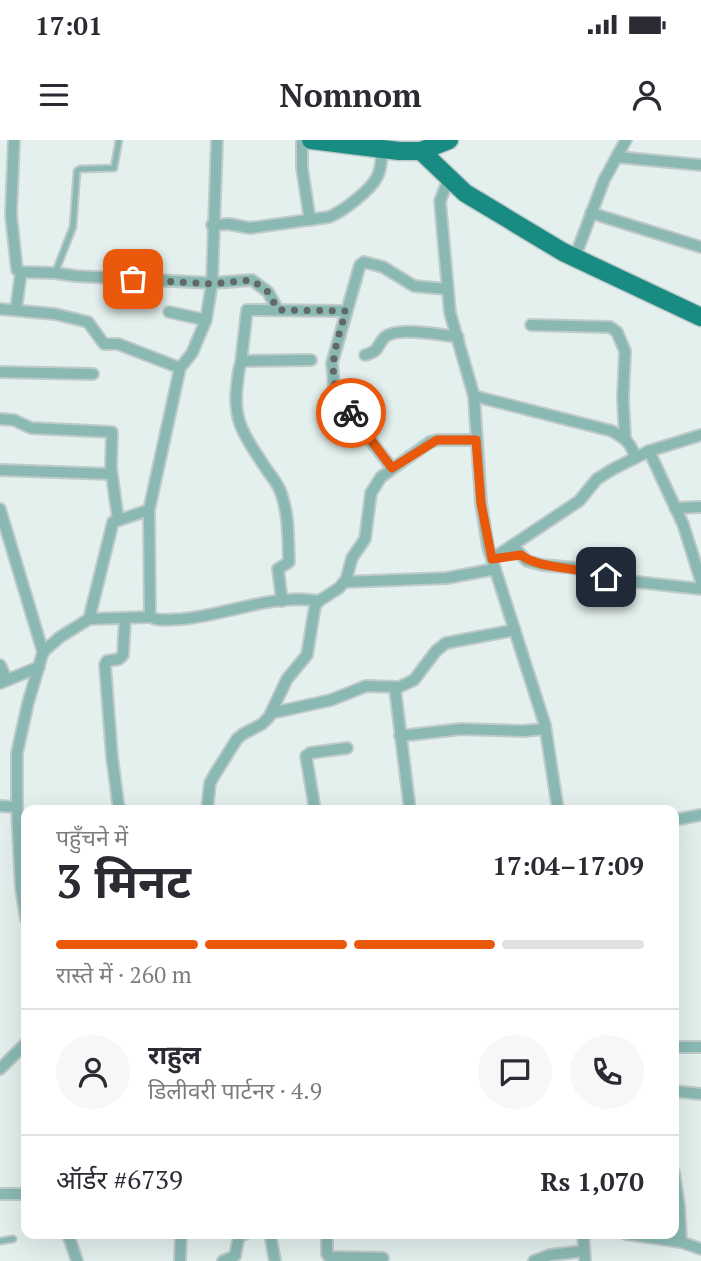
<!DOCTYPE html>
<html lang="hi">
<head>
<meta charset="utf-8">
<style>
  body { margin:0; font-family:"PT Serif","Noto Sans Devanagari",serif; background:#f7f7f7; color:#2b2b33; height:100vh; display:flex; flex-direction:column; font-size:26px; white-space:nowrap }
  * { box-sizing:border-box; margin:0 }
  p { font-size:23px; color:#7c7c81 }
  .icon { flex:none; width:38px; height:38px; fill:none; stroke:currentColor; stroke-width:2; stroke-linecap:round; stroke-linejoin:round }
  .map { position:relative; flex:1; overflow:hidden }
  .panel { position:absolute; left:21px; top:665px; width:658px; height:434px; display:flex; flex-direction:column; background:#fff; border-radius:14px; box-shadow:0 7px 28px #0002 }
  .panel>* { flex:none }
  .pin { position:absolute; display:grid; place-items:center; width:60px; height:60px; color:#fff; margin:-30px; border-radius:14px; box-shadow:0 4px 10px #0006 }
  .courier { position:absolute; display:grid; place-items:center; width:70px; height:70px; margin:-35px; border:5px solid #ea580c; border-radius:50%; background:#fff; color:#222; box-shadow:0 2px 9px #0007 }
  .headline em { font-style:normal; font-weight:700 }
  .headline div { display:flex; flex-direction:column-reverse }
  .headline { display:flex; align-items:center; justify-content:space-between; height:119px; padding:0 35px }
  h1 { font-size:46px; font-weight:700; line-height:52px }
  .bar { display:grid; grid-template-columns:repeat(4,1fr); gap:10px 7px; align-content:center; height:84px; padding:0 35px }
  .bar i { height:9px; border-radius:5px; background:#e1e1e2 }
  .bar .selected { background:#ea580c }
  .bar p { grid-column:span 4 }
  .line { display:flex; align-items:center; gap:18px; padding:0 35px; border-top:2px solid #e1e1e2 }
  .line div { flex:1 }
  .round { display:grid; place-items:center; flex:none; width:74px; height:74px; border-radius:37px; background:#f7f7f7 }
  .status { display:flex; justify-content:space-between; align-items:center; height:49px; padding:0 35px; background:#fff; direction:ltr }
  .status svg { height:19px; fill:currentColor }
  header { display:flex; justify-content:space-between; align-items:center; height:91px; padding:0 35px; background:#fff; font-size:32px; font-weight:700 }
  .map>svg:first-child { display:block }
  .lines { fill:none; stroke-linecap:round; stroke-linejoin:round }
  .lane-casing { stroke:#bfcac9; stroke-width:9 }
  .street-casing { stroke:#bfcac9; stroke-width:14 }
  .primary-casing { stroke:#bfcac9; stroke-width:21 }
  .lane { stroke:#8ab9b3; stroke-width:5 }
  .street { stroke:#8ab9b3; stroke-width:10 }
  .primary { stroke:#188c82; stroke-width:18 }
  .done { stroke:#616867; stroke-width:7; stroke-dasharray:0 12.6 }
  .route { stroke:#ea580c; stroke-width:9 }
</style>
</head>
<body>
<div class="status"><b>17:01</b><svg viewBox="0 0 49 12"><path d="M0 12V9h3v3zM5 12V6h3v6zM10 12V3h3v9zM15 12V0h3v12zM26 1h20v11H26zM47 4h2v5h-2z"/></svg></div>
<header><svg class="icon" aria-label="menu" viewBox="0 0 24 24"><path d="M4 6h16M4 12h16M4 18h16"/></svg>Nomnom<svg class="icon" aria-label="person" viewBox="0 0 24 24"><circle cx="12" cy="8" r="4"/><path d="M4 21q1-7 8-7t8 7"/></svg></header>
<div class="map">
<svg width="701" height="1121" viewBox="0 0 701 1121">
  <rect width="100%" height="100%" fill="#e3f0ee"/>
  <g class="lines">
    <g class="lane-casing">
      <g id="lane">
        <path d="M55,133l18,-46 4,-56 3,-2 34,-1 5,-28"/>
        <path d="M0,1101l13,-2"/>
      </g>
    </g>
    <g class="street-casing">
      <g id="street">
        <path d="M14,0l-3,75 6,55 4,2 34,1 21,3 136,7 40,-3 16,12 10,18"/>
        <path d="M302,0v28l8,52"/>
        <path d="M617,17l84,8"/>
        <path d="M449,38l-9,23 10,112 24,83 7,107 7,44 57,178 13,85"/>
        <path d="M591,73l110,34"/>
        <path d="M212,85l17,-1 21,4 79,-11c13,-5 42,-27 48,-40 5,-8 4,-19 5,-28"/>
        <path d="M575,117l29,-77 22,-40"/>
        <path d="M0,169l55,5 33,8 16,22h14l62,24 -31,142 1,107 -61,2 -29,18 -17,15"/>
        <path d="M16,170l5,-38"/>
        <path d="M169,172l37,8 -14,33 -12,15"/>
        <path d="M206,180l6,-37 5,-143"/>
        <path d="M531,185l79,2 7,5 8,19 -2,47 2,40"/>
        <path d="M365,215c16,-4 11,-10 20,-18 13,-11 56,-2 73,0"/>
        <path d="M241,222l6,-52 99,1"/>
        <path d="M0,232l93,2"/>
        <path d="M474,256l138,35c12,7 20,12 23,27"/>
        <path d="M0,279l14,1 17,8 81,4 -1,36 7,51"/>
        <path d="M649,311l34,73 18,57"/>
        <path d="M392,328l-49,-63 -9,-19 -2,-23 28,-98 4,-3 19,5 31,19 33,3"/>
        <path d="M0,330l111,4"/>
        <path d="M675,368l26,-1"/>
        <path d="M0,369l43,143 -15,51 -11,50v54l4,81 5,31"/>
        <path d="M513,406l14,15 16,4 32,3 44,12 82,9"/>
        <path d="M492,419l87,-58 18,-22 16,-10 36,-18 52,-16"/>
        <path d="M344,442l103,-4 48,-9"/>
        <path d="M282,461l-4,-32 11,-7c-1,-23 0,-47 -8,-69 -3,-9 -9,-16 -14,-23 -19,-29 -35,-47 -30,-84 1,-8 1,-18 5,-25l69,-1"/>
        <path d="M150,477c10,5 21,2 32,2 45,-4 91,-26 137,-18"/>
        <path d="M89,479l24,-97 36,-12"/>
        <path d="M0,525l7,15"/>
        <path d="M0,543l39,-16"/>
        <path d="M272,573l59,-13 35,-14 31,1"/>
        <path d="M400,596l61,-7 62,2 22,-2"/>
        <path d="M0,666l17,1"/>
        <path d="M119,670l-7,-53 -7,-92 2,-4 12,-2 4,-4 2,-36"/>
        <path d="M207,670l3,-27 5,-9 22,-35 6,-5 19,-10 7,-7 18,-38 20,-24 8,-49 4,-5 20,-13 7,-8 6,-22 13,-19 6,-46 10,-16 49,-35 7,-2h39"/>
        <path d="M315,670l-9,-54 4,-3 37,-5"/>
        <path d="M410,670l-15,-121 19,-9 22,-29 10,-8 69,-13"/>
        <path d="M674,680l27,-5"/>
        <path d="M674,907h27"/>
        <path d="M0,929l26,-26"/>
        <path d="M674,951l27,3"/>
        <path d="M674,1033l5,33 2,36"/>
        <path d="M0,1054h26"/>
        <path d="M68,1094l9,27"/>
        <path d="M270,1094l5,27"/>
        <path d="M327,1094v20l2,3 54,1"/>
        <path d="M583,1094l2,27"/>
        <path d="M626,1094l55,8 20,7"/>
        <path d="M180,1121l1,-27"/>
        <path d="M223,1121l12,-5 4,-20 6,-2"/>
        <path d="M534,1121l16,-6 34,-4"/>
      </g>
    </g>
    <g class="primary-casing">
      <g id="primary">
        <path d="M311,0l88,11h22l28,-11"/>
        <path d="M421,11l44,42 98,59 138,65"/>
      </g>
    </g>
    <use href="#lane" class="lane"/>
    <use href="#street" class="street"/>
    <use href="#primary" class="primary"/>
  </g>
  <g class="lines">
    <path class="done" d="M133,139l79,5 40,-4 16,12 10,18 68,1c-11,36 -24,71 5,102"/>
    <path class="route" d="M351,273l41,55 45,-28h39l5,63 11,56 29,-4c17,14 60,12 85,22"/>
  </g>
</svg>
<div class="pin" style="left:133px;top:139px;background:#ea580c"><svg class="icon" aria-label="bag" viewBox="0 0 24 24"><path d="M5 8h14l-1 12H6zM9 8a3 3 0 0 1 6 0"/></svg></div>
<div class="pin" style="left:606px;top:437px;background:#1f2937"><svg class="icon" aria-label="home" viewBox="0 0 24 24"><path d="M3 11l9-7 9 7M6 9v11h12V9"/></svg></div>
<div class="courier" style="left:351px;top:273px"><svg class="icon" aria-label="bike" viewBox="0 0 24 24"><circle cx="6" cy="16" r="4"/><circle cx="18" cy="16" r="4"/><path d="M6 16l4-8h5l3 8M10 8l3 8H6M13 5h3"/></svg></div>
<section class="panel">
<div class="headline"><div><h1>3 मिनट</h1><p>पहुँचने में</p></div><em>17:04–17:09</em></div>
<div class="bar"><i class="selected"></i><i class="selected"></i><i class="selected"></i><i></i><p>रास्ते में · 260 m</p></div>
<div class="line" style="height:126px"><a class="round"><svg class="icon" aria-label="person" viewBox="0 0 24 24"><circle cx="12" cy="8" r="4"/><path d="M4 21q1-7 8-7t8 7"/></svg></a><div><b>राहुल</b><p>डिलीवरी पार्टनर · 4.9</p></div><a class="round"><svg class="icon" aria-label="chat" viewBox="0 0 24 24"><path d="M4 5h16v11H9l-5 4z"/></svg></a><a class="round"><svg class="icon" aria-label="phone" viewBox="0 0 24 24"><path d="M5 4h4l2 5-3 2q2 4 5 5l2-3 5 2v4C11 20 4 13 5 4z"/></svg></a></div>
<div class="line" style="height:91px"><div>ऑर्डर #6739</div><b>Rs 1,070</b></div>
</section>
</div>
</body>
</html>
